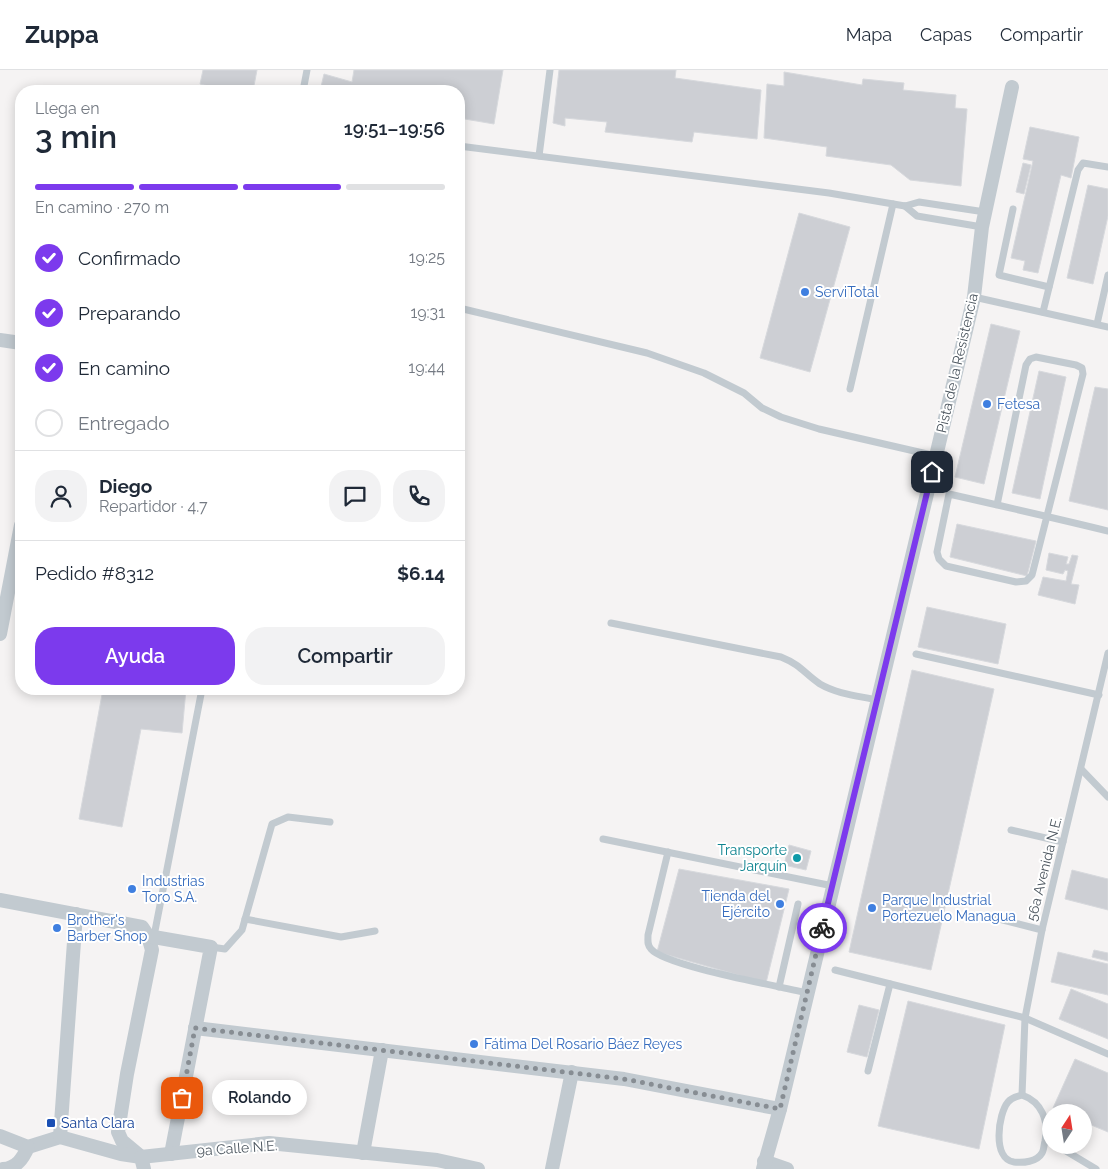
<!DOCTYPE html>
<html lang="es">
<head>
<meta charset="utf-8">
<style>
  body { margin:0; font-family:Raleway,sans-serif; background:#f2f2f3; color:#1f2937; height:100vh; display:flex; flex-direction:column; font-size:19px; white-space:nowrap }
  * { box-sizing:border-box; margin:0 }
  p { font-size:16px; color:#747a83 }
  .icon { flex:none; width:28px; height:28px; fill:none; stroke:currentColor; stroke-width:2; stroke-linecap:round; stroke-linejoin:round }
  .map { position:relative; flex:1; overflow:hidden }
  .panel { position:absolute; left:15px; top:15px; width:450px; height:610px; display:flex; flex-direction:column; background:#fff; border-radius:20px; box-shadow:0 2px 12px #0003 }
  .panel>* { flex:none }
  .needle { width:32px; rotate:12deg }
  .controls { position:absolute; left:1042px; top:1034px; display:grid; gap:10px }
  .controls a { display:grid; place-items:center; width:50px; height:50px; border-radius:50%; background:#fff; box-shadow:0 2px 12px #0003; font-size:25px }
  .pin { position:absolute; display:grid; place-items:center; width:42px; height:42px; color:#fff; margin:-21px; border-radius:10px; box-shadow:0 2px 8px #0006 }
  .courier { position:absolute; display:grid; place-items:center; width:50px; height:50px; margin:-25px; border:4px solid #7c3aed; border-radius:50%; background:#fff; color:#222; box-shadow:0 1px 6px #0007 }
  .bubble { position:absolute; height:35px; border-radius:18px; background:#fff; box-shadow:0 2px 12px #0003; font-size:16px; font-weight:600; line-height:35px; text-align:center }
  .headline em { font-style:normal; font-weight:600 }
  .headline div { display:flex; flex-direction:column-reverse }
  .headline { display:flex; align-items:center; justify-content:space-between; height:85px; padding:0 20px }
  h1 { font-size:32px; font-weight:600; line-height:38px }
  .bar { display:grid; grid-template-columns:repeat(4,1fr); gap:8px 5px; align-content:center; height:60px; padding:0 20px }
  .bar i { height:6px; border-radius:4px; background:#e0e1e3 }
  .bar .on { background:#7c3aed }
  .bar p { grid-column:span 4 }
  .line { display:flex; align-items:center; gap:12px; padding:0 20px; border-top:1px solid #e0e1e3 }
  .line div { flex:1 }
  .round { display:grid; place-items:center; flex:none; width:52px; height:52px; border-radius:20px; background:#f2f2f3 }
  ol { padding:0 20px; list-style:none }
  li { display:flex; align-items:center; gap:15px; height:55px }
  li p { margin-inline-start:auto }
  li .icon { padding:5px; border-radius:50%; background:#7c3aed; color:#fff; stroke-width:4 }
  li:last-child { color:#747a83 }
  li i { width:28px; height:28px; border:2px solid #e0e1e3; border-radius:50% }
  .button { display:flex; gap:10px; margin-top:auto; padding:10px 20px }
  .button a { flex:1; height:58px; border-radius:20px; background:#7c3aed; color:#fff; font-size:20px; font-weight:600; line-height:58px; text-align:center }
  .button a+a { background:#f2f2f3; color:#1f2937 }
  header { display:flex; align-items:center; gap:30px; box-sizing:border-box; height:70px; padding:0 25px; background:#fff; border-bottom:1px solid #e0e1e3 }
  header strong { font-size:24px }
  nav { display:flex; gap:28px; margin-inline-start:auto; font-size:18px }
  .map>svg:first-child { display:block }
  .building { fill:#cdcfd4; stroke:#d7d9dd }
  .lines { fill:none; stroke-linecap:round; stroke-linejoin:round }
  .service { stroke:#c2cad0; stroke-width:7 }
  .minor { stroke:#c2cad0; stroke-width:14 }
  .done { stroke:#878d93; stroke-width:5; stroke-dasharray:0 9 }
  .route { stroke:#7c3aed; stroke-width:6 }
  .shop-dot { fill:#3f7fe0; stroke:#fff; stroke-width:2 }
  .culture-dot { fill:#0f9aa8; stroke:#fff; stroke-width:2 }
  .transit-dot { fill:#1a4fb4; stroke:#fff; stroke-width:2 }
  .labels { text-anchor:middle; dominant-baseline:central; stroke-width:4; stroke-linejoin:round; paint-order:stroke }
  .shop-label { font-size:14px; fill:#366cbe; stroke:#fff; text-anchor:start }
  .street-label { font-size:14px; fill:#4c565f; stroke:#fff }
  .culture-label { font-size:14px; fill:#0d838f; stroke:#fff; text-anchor:end }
  .transit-label { font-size:14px; fill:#164399; stroke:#fff; text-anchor:start }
</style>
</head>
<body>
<header>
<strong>Zuppa</strong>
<nav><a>Mapa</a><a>Capas</a><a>Compartir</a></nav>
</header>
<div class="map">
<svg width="1108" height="1099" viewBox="0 0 1108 1099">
  <rect width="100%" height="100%" fill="#f5f3f3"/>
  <g class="building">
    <path d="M203,0h54l-4,21h-22l-31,-7z"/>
    <path d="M354,0h149l-9,54 -35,-6v-27h-139l4,-17 28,8z"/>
    <path d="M559,0h117l-1,8 86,12 -4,49 -63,-7 -2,10 -87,-10 2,-10 -42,-4v8l-12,-3z"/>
    <path d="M784,2l78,13 1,-6 41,4 -1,7 53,5 -1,13 12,1 -6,77 -51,-6 -19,-15 -65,-9 1,-9 -63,-9 3,-54 17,2z"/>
    <path d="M1030,57l49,10 -8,41 -10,-3 -23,98 -15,-3 2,-9 -14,-3 22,-97 -10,-2z"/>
    <path d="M1023,93l8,2 -7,29 -8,-2z"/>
    <path d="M1088,115l20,4v27l-15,68 -26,-6z"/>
    <path d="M799,143l51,14 -40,145 -50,-14z"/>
    <path d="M991,254l29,7 -36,153 -29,-7z"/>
    <path d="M1039,301l27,6 -26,122 -28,-6z"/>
    <path d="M1095,317l13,2v121l-39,-9z"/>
    <path d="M957,454l79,17 -9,35 -77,-19z"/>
    <path d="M1049,483l19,4 -2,7h3l3,-9 6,1 -7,28 8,1 -4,19 -37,-9 5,-18 23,4 2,-10 -3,-1 -2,4 -17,-4z"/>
    <path d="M927,537l79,17 -8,40 -80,-17z"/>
    <path d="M912,600l82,19 -63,281 -82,-18z"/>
    <path d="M103,619h83l-4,44 -41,-4 -19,98 -43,-8z"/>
    <path d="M789,775l22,6 -5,19 -22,-5z"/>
    <path d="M679,799l110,20 -23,94 -109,-31z"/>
    <path d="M1072,800l36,9v31l-43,-11z"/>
    <path d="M1094,880l14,3v8l-16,-4z"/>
    <path d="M1058,882l50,12v31l-57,-13z"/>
    <path d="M1071,919l37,15v35l-49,-20z"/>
    <path d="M908,931l97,24 -26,124 -101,-23z"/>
    <path d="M859,935l20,5 -12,47 -20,-5z"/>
    <path d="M1075,989l33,14v59l-24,-10v-10h-21l-10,-4z"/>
  </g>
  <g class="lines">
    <g class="service">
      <path d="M303,21l4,-21"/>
      <path d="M459,76l370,47 76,13 14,-4 66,10"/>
      <path d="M539,86l11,-86"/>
      <path d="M905,136l12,10 65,11"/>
      <path d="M1013,139l-14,66 50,12"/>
      <path d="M974,227l134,30"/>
      <path d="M459,238l188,45 57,20 40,20 18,15 19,9 38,12 117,27"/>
      <path d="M1043,242l35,-142 5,-7 25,4"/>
      <path d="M1097,254l11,-49"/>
      <path d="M850,319l43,-185"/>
      <path d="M997,435l29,-140 4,-6 6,-2 40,8 6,3 1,6 -51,201 -6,6 -10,1 -70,-16 -7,-7 -2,-7 12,-58c53,12 106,24 159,37"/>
      <path d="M611,553l170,34c20,8 24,17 39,27 17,10 39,12 57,16"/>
      <path d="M916,584l183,41"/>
      <path d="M1081,699l27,28"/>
      <path d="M1011,760l52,12"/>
      <path d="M603,769l230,47"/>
      <path d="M668,782l-20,83c0,6 -1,10 3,14 14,17 128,37 156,44"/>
      <path d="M991,847l51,13"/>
      <path d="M245,849l96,18 34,-6"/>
      <path d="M154,866l48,-247"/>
      <path d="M211,877l14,2 17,-19 30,-106 16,-7 42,5"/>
      <path d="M835,900l190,48 83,36"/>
      <path d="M779,917l19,-83"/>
      <path d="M868,1001l22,-87"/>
      <path d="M1022,1025l3,-77 17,-88 66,-277"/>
      <path d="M1022,1025c20,7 27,26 23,46 -1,3 -1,9 -3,12 -5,9 -19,10 -28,9 -22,-3 -16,-48 -6,-60 4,-5 8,-5 14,-7z"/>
      <path d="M1056,1075l40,24"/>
    </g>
    <g class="minor">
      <path d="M0,270l21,3"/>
      <path d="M0,564l21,-109"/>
      <path d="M0,830l142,27 6,9 4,14 -25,124 -9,58 4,9 18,15"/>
      <path d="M148,866l63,11 -40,207"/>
      <path d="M195,958l429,51 156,30"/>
      <path d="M0,1066l28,11 32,-10 61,17 20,3 128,-14 168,17 41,9"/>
      <path d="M60,1067l16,-223"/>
      <path d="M363,1083l19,-103"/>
      <path d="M141,1087l3,12"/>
      <path d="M764,1091l23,8"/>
      <path d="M3,1099c14,-1 20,-11 25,-22"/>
      <path d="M552,1099l20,-97"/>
      <path d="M763,1099l17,-60 194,-812 8,-70 30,-140"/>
    </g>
  </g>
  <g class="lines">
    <path class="done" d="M182,1028l13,-70 429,51 156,30 42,-181"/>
    <path class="route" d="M822,858l110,-456"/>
  </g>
  <g class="shop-dot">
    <circle cx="805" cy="222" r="5"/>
    <circle cx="987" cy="334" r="5"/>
    <circle cx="132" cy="819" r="5"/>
    <circle cx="780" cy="834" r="5"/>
    <circle cx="872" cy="838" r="5"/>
    <circle cx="57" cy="858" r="5"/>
    <circle cx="474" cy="974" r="5"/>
  </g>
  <circle class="culture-dot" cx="797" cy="788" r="5"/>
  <rect class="transit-dot" x="46" y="1048" width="10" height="10" rx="2.5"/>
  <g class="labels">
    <g class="shop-label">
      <text x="815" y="222">ServiTotal</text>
      <text x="997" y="334">Fetesa</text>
      <text x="142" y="811">Industrias<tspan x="142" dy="16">Toro S.A.</tspan></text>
      <text x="770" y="826" text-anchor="end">Tienda del<tspan x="770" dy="16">Ejército</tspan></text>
      <text x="882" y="830">Parque Industrial<tspan x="882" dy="16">Portezuelo Managua</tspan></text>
      <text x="67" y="850">Brother's<tspan x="67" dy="16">Barber Shop</tspan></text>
      <text x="484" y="974">Fátima Del Rosario Báez Reyes</text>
    </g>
    <g class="street-label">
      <text transform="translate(957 293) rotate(-77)">Pista de la Resistencia</text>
      <text transform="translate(1044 799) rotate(-76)">56a Avenida N.E.</text>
      <text transform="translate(237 1078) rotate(-4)">9a Calle N.E.</text>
    </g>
    <g class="culture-label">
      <text x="787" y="780">Transporte<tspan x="787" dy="16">Jarquín</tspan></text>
    </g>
    <g class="transit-label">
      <text x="61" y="1053">Santa Clara</text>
    </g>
  </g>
</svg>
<div class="controls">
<a><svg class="needle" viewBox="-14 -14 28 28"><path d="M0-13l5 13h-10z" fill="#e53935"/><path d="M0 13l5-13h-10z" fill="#747a83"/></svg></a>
</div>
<div class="pin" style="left:182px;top:1028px;background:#ea580c"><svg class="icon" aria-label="bag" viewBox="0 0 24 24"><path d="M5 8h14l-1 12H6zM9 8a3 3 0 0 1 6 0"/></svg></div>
<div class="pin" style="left:932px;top:402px;background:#1f2937"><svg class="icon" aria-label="home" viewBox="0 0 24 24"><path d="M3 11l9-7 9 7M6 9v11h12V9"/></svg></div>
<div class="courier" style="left:822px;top:858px"><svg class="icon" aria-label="bike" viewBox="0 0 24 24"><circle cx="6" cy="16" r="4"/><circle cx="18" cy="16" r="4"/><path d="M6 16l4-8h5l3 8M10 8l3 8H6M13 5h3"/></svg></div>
<div class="bubble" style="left:212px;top:1010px;width:95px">Rolando</div>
<section class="panel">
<div class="headline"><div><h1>3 min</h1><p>Llega en</p></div><em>19:51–19:56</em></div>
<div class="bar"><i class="on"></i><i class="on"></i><i class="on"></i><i></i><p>En camino · 270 m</p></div>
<ol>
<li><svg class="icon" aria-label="check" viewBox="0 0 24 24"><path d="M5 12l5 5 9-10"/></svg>Confirmado<p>19:25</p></li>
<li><svg class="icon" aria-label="check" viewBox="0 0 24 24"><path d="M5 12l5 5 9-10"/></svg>Preparando<p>19:31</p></li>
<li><svg class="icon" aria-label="check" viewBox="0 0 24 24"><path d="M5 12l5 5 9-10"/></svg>En camino<p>19:44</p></li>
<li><i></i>Entregado</li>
</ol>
<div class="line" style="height:90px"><a class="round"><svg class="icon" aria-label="person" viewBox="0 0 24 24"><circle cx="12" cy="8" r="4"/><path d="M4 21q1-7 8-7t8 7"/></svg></a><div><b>Diego</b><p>Repartidor · 4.7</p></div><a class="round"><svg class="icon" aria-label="chat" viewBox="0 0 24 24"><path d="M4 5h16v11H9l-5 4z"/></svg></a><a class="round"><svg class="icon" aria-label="phone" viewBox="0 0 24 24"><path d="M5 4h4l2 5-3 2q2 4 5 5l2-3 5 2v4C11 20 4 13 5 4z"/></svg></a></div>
<div class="line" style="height:65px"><div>Pedido #8312</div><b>$6.14</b></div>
<div class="button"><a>Ayuda</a><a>Compartir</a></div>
</section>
</div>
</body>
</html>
